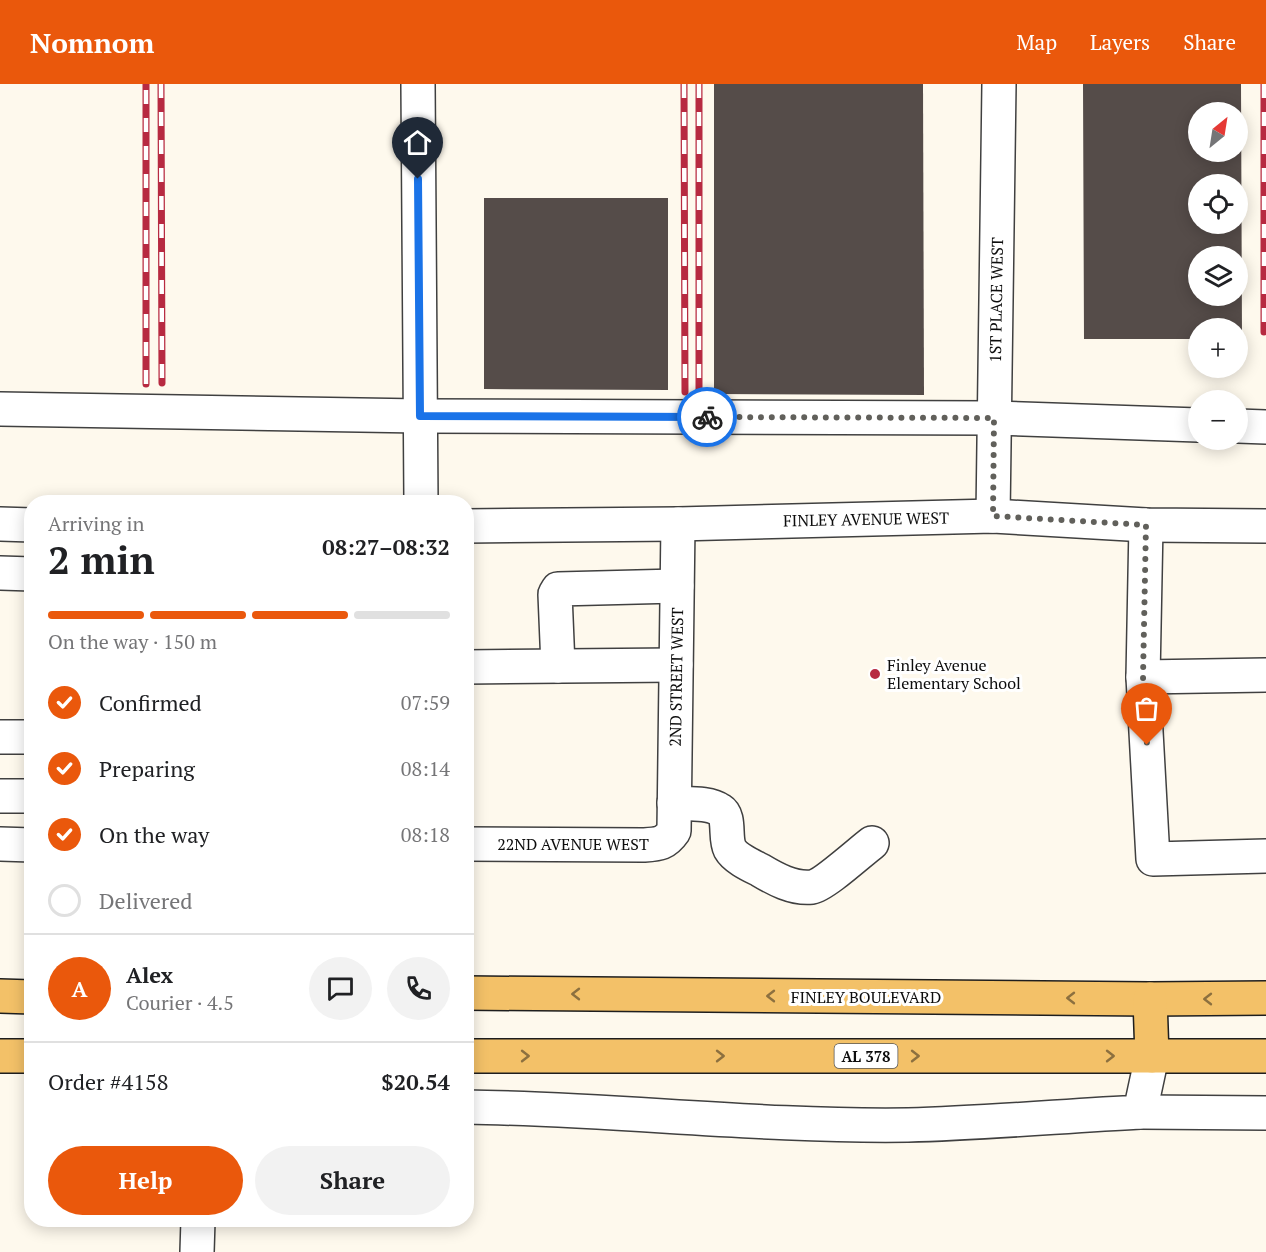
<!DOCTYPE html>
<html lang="en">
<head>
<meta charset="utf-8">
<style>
  body { margin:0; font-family:"PT Serif",serif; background:#f2f2f2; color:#202124; height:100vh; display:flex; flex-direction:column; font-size:22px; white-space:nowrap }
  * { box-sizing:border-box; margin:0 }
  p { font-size:20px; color:#757577 }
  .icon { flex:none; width:33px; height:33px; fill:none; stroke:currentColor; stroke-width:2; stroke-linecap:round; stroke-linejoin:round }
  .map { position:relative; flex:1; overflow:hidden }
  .drawer { position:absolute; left:24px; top:411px; width:450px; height:732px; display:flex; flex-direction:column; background:#fff; border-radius:24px; box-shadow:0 3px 15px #0003 }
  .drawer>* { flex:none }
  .needle { width:39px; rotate:30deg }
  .tools { position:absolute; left:1188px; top:18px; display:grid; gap:12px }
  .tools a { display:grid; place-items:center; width:60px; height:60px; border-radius:50%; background:#fff; box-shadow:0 3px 15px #0003; font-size:30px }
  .pin { position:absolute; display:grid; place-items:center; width:51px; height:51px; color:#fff; margin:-62px -26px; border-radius:50% 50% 50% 0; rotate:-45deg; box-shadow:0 0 6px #0007 }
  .pin .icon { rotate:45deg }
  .courier { position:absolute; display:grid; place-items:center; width:60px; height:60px; margin:-30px; border:4px solid #1a73e8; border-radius:50%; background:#fff; color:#222; box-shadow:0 2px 8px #0007 }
  .headline em { font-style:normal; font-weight:700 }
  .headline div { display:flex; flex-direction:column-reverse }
  .headline { display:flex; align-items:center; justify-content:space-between; height:102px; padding:0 24px }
  h1 { font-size:39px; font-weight:700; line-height:45px }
  .bar { display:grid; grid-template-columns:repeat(4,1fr); gap:9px 6px; align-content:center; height:72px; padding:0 24px }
  .bar i { height:8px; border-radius:4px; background:#e0e0e0 }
  .bar .on { background:#ea580c }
  .bar p { grid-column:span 4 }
  .line { display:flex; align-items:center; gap:15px; padding:0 24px; border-top:2px solid #e0e0e0 }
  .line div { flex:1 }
  .round { display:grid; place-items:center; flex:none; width:63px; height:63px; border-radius:32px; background:#f2f2f2 }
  ol { padding:0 24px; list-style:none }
  li { display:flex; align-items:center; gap:18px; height:66px }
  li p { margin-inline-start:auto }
  li .icon { padding:6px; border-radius:50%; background:#ea580c; color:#fff; stroke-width:4 }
  li:last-child { color:#757577 }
  li i { width:33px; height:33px; border:3px solid #e0e0e0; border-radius:50% }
  .cta { display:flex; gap:12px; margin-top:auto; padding:12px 24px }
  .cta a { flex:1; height:69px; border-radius:36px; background:#ea580c; color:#fff; font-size:24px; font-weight:700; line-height:69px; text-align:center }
  .cta a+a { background:#f2f2f2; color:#202124 }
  header { display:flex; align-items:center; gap:36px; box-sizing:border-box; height:84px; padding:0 30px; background:#ea580c; color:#fff }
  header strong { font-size:28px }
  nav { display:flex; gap:33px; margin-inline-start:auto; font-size:21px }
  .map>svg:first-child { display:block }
  .building { fill:#554c49; fill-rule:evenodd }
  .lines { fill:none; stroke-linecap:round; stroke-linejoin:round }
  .minor-casing { stroke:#404040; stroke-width:36 }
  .major-casing { stroke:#1e1e1e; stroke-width:36 }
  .minor { stroke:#fff; stroke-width:33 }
  .major { stroke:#f3c168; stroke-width:33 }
  .rail-casing { stroke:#b72a41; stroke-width:7 }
  .rail { stroke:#fff; stroke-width:4.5; stroke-dasharray:14; stroke-linecap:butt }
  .oneway { stroke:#8c703f }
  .done { stroke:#61605b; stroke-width:6; stroke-dasharray:0 10.8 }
  .route { stroke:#1a73e8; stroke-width:8 }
  .poi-dot { fill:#b72a41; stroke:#fff; stroke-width:2 }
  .labels { text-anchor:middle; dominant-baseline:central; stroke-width:6; stroke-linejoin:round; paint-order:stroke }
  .shield { fill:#fff; stroke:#565656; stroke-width:1.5 }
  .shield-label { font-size:15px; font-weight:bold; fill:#0d0d0d }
  .street-label { font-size:16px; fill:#0d0d0d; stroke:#fff }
  .poi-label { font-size:16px; fill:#0d0d0d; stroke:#fff; text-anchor:start }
</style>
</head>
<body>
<header>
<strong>Nomnom</strong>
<nav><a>Map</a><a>Layers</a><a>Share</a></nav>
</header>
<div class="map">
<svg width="1266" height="1168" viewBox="0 0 1266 1168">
  <rect width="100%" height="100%" fill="#fef9ed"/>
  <g class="building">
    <path d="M714,0h209l1,311 -210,-1z"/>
    <path d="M1083,0h158l1,255h-4v-11h-40v11h-114zM1198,28h40v40h-40zM1198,100h40v40h-40zM1198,172h40v40h-40z"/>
    <path d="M484,114h184v192l-184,-1z"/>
  </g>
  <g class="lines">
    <g class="minor-casing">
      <g id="minor">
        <path d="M418,0l3,418"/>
        <path d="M0,325l420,7 574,2 204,7"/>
        <path d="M1238,342l28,1"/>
        <path d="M993,432l6,-432"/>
        <path d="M0,440l32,1"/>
        <path d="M1146,441l-3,152 10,182 113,-3"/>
        <path d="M466,442l212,-2 315,-8 153,9 120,1"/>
        <path d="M0,489l32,1"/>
        <path d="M558,582l-3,-72 3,-5 119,-3"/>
        <path d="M466,583l210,-2"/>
        <path d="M1143,593l123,-2"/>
        <path d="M0,653h32"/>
        <path d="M0,712h32"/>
        <path d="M674,719c13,1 35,-1 46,7 11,7 4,27 10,39 5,9 20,16 30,21 15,9 33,19 52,17 12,-2 48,-35 60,-44"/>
        <path d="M0,760l32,1"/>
        <path d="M466,760l177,1c16,-1 22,-1 31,-14l4,-307"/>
        <path d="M466,1023c148,2 295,20 442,18 77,-2 155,-9 232,-13l12,-56"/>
        <path d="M1140,1028l126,1"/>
        <path d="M197,1168l1,-32"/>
      </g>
    </g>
    <g class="major-casing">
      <g id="major">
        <path d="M466,909l684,6 116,-1"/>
        <path d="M0,912l32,1"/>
        <path d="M1150,915l2,57"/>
        <path d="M0,972h32"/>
        <path d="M466,972h800"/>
      </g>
    </g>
    <use href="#minor" class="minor"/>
    <use href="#major" class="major"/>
    <g class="rail-casing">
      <g id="rail">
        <path d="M161,0l1,299"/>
        <path d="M684,0l1,308"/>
        <path d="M699,0v309"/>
        <path d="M1264,0v248"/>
        <path d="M146,300v-300"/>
      </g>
    </g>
    <use href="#rail" class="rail"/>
  </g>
  <defs><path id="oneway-chevron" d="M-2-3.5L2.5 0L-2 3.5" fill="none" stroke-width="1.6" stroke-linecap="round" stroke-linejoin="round" transform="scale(1.5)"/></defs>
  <g class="oneway">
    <use href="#oneway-chevron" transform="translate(576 910) rotate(-180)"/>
    <use href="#oneway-chevron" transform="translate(771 912) rotate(-180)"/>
    <use href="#oneway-chevron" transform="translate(1071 914) rotate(-180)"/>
    <use href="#oneway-chevron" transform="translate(1208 915) rotate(180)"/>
    <use href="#oneway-chevron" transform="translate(525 972)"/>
    <use href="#oneway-chevron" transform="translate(720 972)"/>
    <use href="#oneway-chevron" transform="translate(915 972)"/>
    <use href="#oneway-chevron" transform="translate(1110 972)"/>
  </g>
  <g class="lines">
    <path class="done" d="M707,333l287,1 -1,98 153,9 -3,152 4,68"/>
    <path class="route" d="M418,95l2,237 287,1"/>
  </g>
  <circle class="poi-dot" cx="875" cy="590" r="6"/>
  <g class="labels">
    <rect class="shield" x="834.5" y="960" width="63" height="24" rx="4.5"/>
    <g class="shield-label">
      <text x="866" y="972">AL 378</text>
    </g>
    <g class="street-label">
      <text transform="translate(996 216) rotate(-89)">1ST PLACE WEST</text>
      <text transform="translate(866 435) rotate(-1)">FINLEY AVENUE WEST</text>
      <text transform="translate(676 593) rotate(-89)">2ND STREET WEST</text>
      <text x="573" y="760">22ND AVENUE WEST</text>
      <text x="866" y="913">FINLEY BOULEVARD</text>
    </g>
    <g class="poi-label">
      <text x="887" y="581">Finley Avenue<tspan x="887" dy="18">Elementary School</tspan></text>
    </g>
  </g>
</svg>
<div class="tools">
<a><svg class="needle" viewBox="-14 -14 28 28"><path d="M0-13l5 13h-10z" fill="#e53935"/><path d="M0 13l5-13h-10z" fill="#757577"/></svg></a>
<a><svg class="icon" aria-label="locate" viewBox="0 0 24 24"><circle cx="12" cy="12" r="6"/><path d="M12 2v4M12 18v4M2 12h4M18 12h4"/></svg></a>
<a><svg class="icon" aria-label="layers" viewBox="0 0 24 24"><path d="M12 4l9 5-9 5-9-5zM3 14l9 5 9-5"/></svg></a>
<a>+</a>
<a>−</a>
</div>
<div class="pin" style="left:1147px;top:661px;background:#ea580c"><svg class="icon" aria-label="bag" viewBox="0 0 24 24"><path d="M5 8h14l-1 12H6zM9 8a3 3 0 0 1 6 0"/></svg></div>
<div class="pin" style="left:418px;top:95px;background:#1f2937"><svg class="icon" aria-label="home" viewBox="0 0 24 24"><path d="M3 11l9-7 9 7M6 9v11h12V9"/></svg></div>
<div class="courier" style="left:707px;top:333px"><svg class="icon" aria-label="bike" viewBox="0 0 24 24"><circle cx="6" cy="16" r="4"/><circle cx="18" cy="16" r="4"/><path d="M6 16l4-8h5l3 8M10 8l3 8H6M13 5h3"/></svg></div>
<section class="drawer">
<div class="headline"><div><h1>2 min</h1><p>Arriving in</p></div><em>08:27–08:32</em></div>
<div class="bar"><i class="on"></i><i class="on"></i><i class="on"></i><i></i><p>On the way · 150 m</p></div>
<ol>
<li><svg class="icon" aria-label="check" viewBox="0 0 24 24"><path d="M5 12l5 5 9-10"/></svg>Confirmed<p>07:59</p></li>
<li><svg class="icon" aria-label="check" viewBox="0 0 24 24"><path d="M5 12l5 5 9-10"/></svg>Preparing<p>08:14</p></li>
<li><svg class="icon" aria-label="check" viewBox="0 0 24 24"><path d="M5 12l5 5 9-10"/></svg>On the way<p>08:18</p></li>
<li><i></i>Delivered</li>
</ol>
<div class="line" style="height:108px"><b class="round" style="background:#ea580c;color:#fff">A</b><div><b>Alex</b><p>Courier · 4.5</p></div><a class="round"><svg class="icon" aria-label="chat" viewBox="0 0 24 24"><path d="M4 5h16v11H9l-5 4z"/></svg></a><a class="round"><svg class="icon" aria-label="phone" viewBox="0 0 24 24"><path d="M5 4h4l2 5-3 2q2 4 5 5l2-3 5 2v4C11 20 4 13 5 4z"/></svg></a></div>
<div class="line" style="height:78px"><div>Order #4158</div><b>$20.54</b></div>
<div class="cta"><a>Help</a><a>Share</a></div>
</section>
</div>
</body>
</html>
